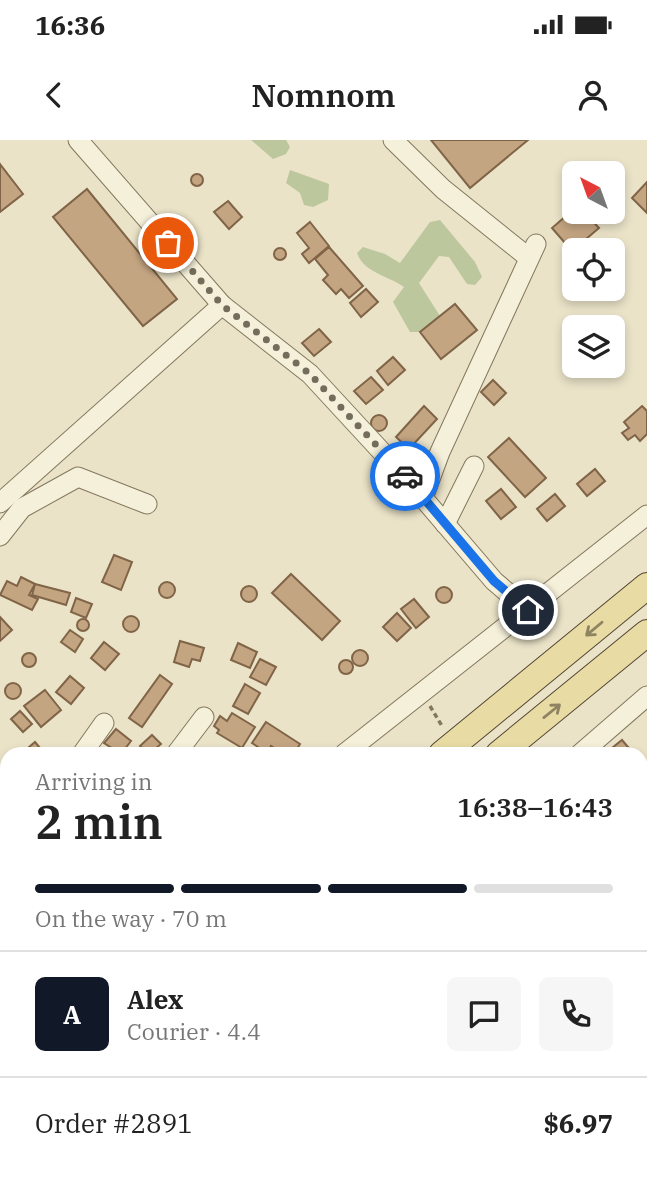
<!DOCTYPE html>
<html lang="en">
<head>
<meta charset="utf-8">
<style>
  body { margin:0; font-family:"IBM Plex Serif",serif; background:#f6f6f6; color:#222; height:100vh; display:flex; flex-direction:column; font-size:26px; white-space:nowrap }
  * { box-sizing:border-box; margin:0 }
  p { font-size:23px; color:#767676 }
  .icon { flex:none; width:38px; height:38px; fill:none; stroke:currentColor; stroke-width:2; stroke-linecap:round; stroke-linejoin:round }
  .map { position:relative; flex:1; overflow:hidden }
  .side { position:absolute; left:0px; top:607px; width:648px; height:436px; display:flex; flex-direction:column; background:#fff; border-radius:21px 21px 0 0; box-shadow:0 4px 10px #0003 }
  .side>* { flex:none }
  .needle { width:46px; rotate:319deg }
  .controls { position:absolute; left:562px; top:21px; display:grid; gap:14px }
  .controls a { display:grid; place-items:center; width:63px; height:63px; border-radius:10px; background:#fff; box-shadow:0 4px 10px #0003; font-size:35px }
  .pin { position:absolute; display:grid; place-items:center; width:60px; height:60px; color:#fff; margin:-30px; border:4px solid #fff; border-radius:50%; box-shadow:0 2px 7px #0007 }
  .courier { position:absolute; display:grid; place-items:center; width:70px; height:70px; margin:-35px; border:5px solid #1a73e8; border-radius:50%; background:#fff; color:#222; box-shadow:0 2px 9px #0007 }
  .headline em { font-style:normal; font-weight:600 }
  .headline div { display:flex; flex-direction:column-reverse }
  .headline { display:flex; align-items:center; justify-content:space-between; height:119px; padding:0 35px }
  h1 { font-size:46px; font-weight:600; line-height:52px }
  .bar { display:grid; grid-template-columns:repeat(4,1fr); gap:10px 7px; align-content:center; height:84px; padding:0 35px }
  .bar i { height:9px; border-radius:5px; background:#e0e0e0 }
  .bar .active { background:#111827 }
  .bar p { grid-column:span 4 }
  .line { display:flex; align-items:center; gap:18px; padding:0 35px; border-top:2px solid #e0e0e0 }
  .line div { flex:1 }
  .round { display:grid; place-items:center; flex:none; width:74px; height:74px; border-radius:10px; background:#f6f6f6 }
  .status { display:flex; justify-content:space-between; align-items:center; height:49px; padding:0 35px; background:#fff; direction:ltr }
  .status svg { height:19px; fill:currentColor }
  header { display:flex; justify-content:space-between; align-items:center; height:91px; padding:0 35px; background:#fff; font-size:32px; font-weight:600 }
  .map>svg:first-child { display:block }
  .green { fill:#bdc79d }
  .building { fill:#c4a582; stroke:#806447; stroke-width:2 }
  .lines { fill:none; stroke-linecap:round; stroke-linejoin:round }
  .minor-casing { stroke:#84775f; stroke-width:21 }
  .major-casing { stroke:#524532; stroke-width:28 }
  .path { stroke:#84775f; stroke-width:3.5; stroke-dasharray:5 3.5; stroke-linecap:butt }
  .minor { stroke:#f5f0da; stroke-width:19 }
  .major { stroke:#e8dba4; stroke-width:26 }
  .oneway { stroke:#8f8462 }
  .done { stroke:#756d5b; stroke-width:7; stroke-dasharray:0 12.6 }
  .route { stroke:#1a73e8; stroke-width:9 }
</style>
</head>
<body>
<div class="status"><b>16:36</b><svg viewBox="0 0 49 12"><path d="M0 12V9h3v3zM5 12V6h3v6zM10 12V3h3v9zM15 12V0h3v12zM26 1h20v11H26zM47 4h2v5h-2z"/></svg></div>
<header><svg class="icon" aria-label="back" viewBox="0 0 24 24"><path d="M15 5l-7 7 7 7"/></svg>Nomnom<svg class="icon" aria-label="person" viewBox="0 0 24 24"><circle cx="12" cy="8" r="4"/><path d="M4 21q1-7 8-7t8 7"/></svg></header>
<div class="map">
<svg width="647" height="1042" viewBox="0 0 647 1042">
  <rect width="100%" height="100%" fill="#eae3c8"/>
  <g class="green">
    <path d="M251,0h35l4,7 -4,7 -13,5z"/>
    <path d="M290,30l39,14 -1,16 -15,7 -9,-2 -4,-12 -14,-10z"/>
    <path d="M440,80l35,42 7,15 -7,8 -8,-1 -18,-27 -10,-1 -20,27 21,33 -16,16h-14l-17,-30 11,-15c-15,-11 -40,-14 -47,-34l6,-6 22,7 15,9 30,-41z"/>
  </g>
  <g class="building">
    <path d="M431,0h97l-58,48z"/>
    <path d="M0,24l23,30 -23,18z"/>
    <circle cx="197" cy="40" r="6"/>
    <path d="M647,42v31l-15,-15z"/>
    <path d="M87,49l90,110 -34,27 -90,-109z"/>
    <path d="M228,61l14,16 -13,12 -15,-17z"/>
    <path d="M574,69v3h10l15,16 -27,23 -20,-23z"/>
    <path d="M310,82l19,24 -20,17 -7,-9 7,-6 -12,-15z"/>
    <path d="M329,107l34,39 -14,12 -8,-9 -5,5 -13,-14 5,-5 -13,-16z"/>
    <circle cx="280" cy="114" r="6"/>
    <path d="M366,149l12,13 -17,15 -11,-14z"/>
    <path d="M455,164l22,26 -36,29 -21,-27z"/>
    <path d="M319,189l12,13 -17,14 -12,-13z"/>
    <path d="M393,217l12,13 -17,15 -11,-14z"/>
    <path d="M371,237l12,13 -17,14 -12,-13z"/>
    <path d="M493,240l13,13 -12,12 -13,-13z"/>
    <path d="M424,266l13,13 -28,30 -13,-12z"/>
    <path d="M642,266l5,5v23l-7,7 -5,-6 -7,5 -6,-7 7,-5 -5,-6z"/>
    <circle cx="379" cy="283" r="8"/>
    <path d="M509,298l37,40 -21,19 -37,-40z"/>
    <path d="M595,329l10,12 -18,15 -10,-12z"/>
    <path d="M501,349l15,18 -15,12 -15,-18z"/>
    <path d="M555,354l10,12 -18,15 -10,-12z"/>
    <path d="M114,415l18,7 -11,28 -19,-8z"/>
    <path d="M291,434l49,47 -18,19 -50,-47z"/>
    <path d="M21,437l14,7 -6,11 9,4 -6,11 -32,-15 7,-14 10,5z"/>
    <circle cx="167" cy="450" r="8"/>
    <path d="M35,444l35,9 -4,12 -34,-10z"/>
    <circle cx="249" cy="454" r="8"/>
    <circle cx="444" cy="455" r="8"/>
    <path d="M76,458l16,6 -6,14 -15,-6z"/>
    <path d="M414,459l15,18 -13,11 -15,-19z"/>
    <path d="M397,473l14,15 -14,13 -14,-14z"/>
    <circle cx="131" cy="484" r="8"/>
    <path d="M0,477l12,13 -12,11z"/>
    <circle cx="83" cy="485" r="6"/>
    <path d="M70,490l13,9 -8,13 -14,-10z"/>
    <path d="M180,501l24,7 -4,13 -8,-2 -3,8 -15,-5z"/>
    <path d="M104,502l15,12 -14,16 -14,-12z"/>
    <path d="M238,503l19,9 -7,16 -19,-8z"/>
    <circle cx="360" cy="518" r="8"/>
    <circle cx="29" cy="520" r="7"/>
    <path d="M260,519l16,8 -10,18 -16,-8z"/>
    <circle cx="346" cy="527" r="7"/>
    <path d="M160,535l12,9 -30,43 -13,-9z"/>
    <path d="M70,536l14,12 -13,16 -15,-12z"/>
    <circle cx="13" cy="551" r="8"/>
    <path d="M245,544l15,9 -12,21 -15,-8z"/>
    <path d="M45,550l16,20 -20,17 -17,-21z"/>
    <path d="M20,571l12,13 -9,8 -12,-13z"/>
    <path d="M232,573l23,14 -13,21 -25,-15 2,-3 -5,-4 6,-10 7,5z"/>
    <path d="M266,582l34,22 -6,10h-11l-12,-8 -4,7 -15,-10z"/>
    <path d="M116,589l15,12 -10,13 -17,-11z"/>
    <path d="M152,595l9,9 -12,10 -9,-8z"/>
    <path d="M622,600l12,14h-25l-2,-2z"/>
    <path d="M35,602l10,12h-24z"/>
    <path d="M7,869v19l-7,-7v-5z"/>
    <path d="M646,872l1,16h-2l-5,-2v-12z"/>
    <path d="M0,885l7,7v23l-7,7z"/>
    <circle cx="644" cy="988" r="5.5"/>
    <path d="M212,1036h118l-5,6h-118z"/>
    <path d="M359,1036h83l8,6h-95z"/>
  </g>
  <g class="lines">
    <g class="minor-casing">
      <g id="minor">
        <path d="M78,0l144,165 88,69 96,104 88,103 34,29"/>
        <path d="M393,0l50,49 86,69"/>
        <path d="M423,358l17,-46 96,-208"/>
        <path d="M0,363l222,-198"/>
        <path d="M445,384l29,-58"/>
        <path d="M0,396l22,-28 56,-31 69,27"/>
        <path d="M82,614l22,-31"/>
        <path d="M176,614l28,-37"/>
        <path d="M344,614l303,-239"/>
        <path d="M580,614l67,-58"/>
        <path d="M0,653l7,8"/>
        <path d="M0,803l7,-6"/>
        <path d="M640,817l7,-6"/>
        <path d="M640,1023l7,-4"/>
        <path d="M610,1042l10,-6"/>
      </g>
    </g>
    <g class="major-casing">
      <g id="major">
        <path d="M442,614l205,-168"/>
        <path d="M499,614l148,-121"/>
        <path d="M0,1022l7,-8"/>
        <path d="M25,1042l6,-6"/>
      </g>
    </g>
    <path class="path" d="M430,566l12,20"/>
    <use href="#minor" class="minor"/>
    <use href="#major" class="major"/>
  </g>
  <defs><path id="oneway-shaft" d="M-6 0H5M1.5-3L5.5 0L1.5 3" fill="none" stroke-width="1.6" stroke-linecap="round" stroke-linejoin="round" transform="scale(1.75)"/></defs>
  <g class="oneway">
    <use href="#oneway-shaft" transform="translate(594 489) rotate(140)"/>
    <use href="#oneway-shaft" transform="translate(552 571) rotate(-39)"/>
  </g>
  <g class="lines">
    <path class="done" d="M168,103l54,62 88,69 95,102"/>
    <path class="route" d="M405,336l89,105 34,29"/>
  </g>
</svg>
<div class="controls">
<a><svg class="needle" viewBox="-14 -14 28 28"><path d="M0-13l5 13h-10z" fill="#e53935"/><path d="M0 13l5-13h-10z" fill="#767676"/></svg></a>
<a><svg class="icon" aria-label="locate" viewBox="0 0 24 24"><circle cx="12" cy="12" r="6"/><path d="M12 2v4M12 18v4M2 12h4M18 12h4"/></svg></a>
<a><svg class="icon" aria-label="layers" viewBox="0 0 24 24"><path d="M12 4l9 5-9 5-9-5zM3 14l9 5 9-5"/></svg></a>
</div>
<div class="pin" style="left:168px;top:103px;background:#ea580c"><svg class="icon" aria-label="bag" viewBox="0 0 24 24"><path d="M5 8h14l-1 12H6zM9 8a3 3 0 0 1 6 0"/></svg></div>
<div class="pin" style="left:528px;top:470px;background:#1f2937"><svg class="icon" aria-label="home" viewBox="0 0 24 24"><path d="M3 11l9-7 9 7M6 9v11h12V9"/></svg></div>
<div class="courier" style="left:405px;top:336px"><svg class="icon" aria-label="car" viewBox="0 0 24 24"><path d="M5 17H2v-5l4-1 3-4h7l3 4 3 1v5h-3M9 17h6M6 11h13"/><circle cx="7" cy="17" r="2"/><circle cx="17" cy="17" r="2"/></svg></div>
<section class="side">
<div class="headline"><div><h1>2 min</h1><p>Arriving in</p></div><em>16:38–16:43</em></div>
<div class="bar"><i class="active"></i><i class="active"></i><i class="active"></i><i></i><p>On the way · 70 m</p></div>
<div class="line" style="height:126px"><b class="round" style="background:#111827;color:#fff">A</b><div><b>Alex</b><p>Courier · 4.4</p></div><a class="round"><svg class="icon" aria-label="chat" viewBox="0 0 24 24"><path d="M4 5h16v11H9l-5 4z"/></svg></a><a class="round"><svg class="icon" aria-label="phone" viewBox="0 0 24 24"><path d="M5 4h4l2 5-3 2q2 4 5 5l2-3 5 2v4C11 20 4 13 5 4z"/></svg></a></div>
<div class="line" style="height:91px"><div>Order #2891</div><b>$6.97</b></div>
</section>
</div>
</body>
</html>
